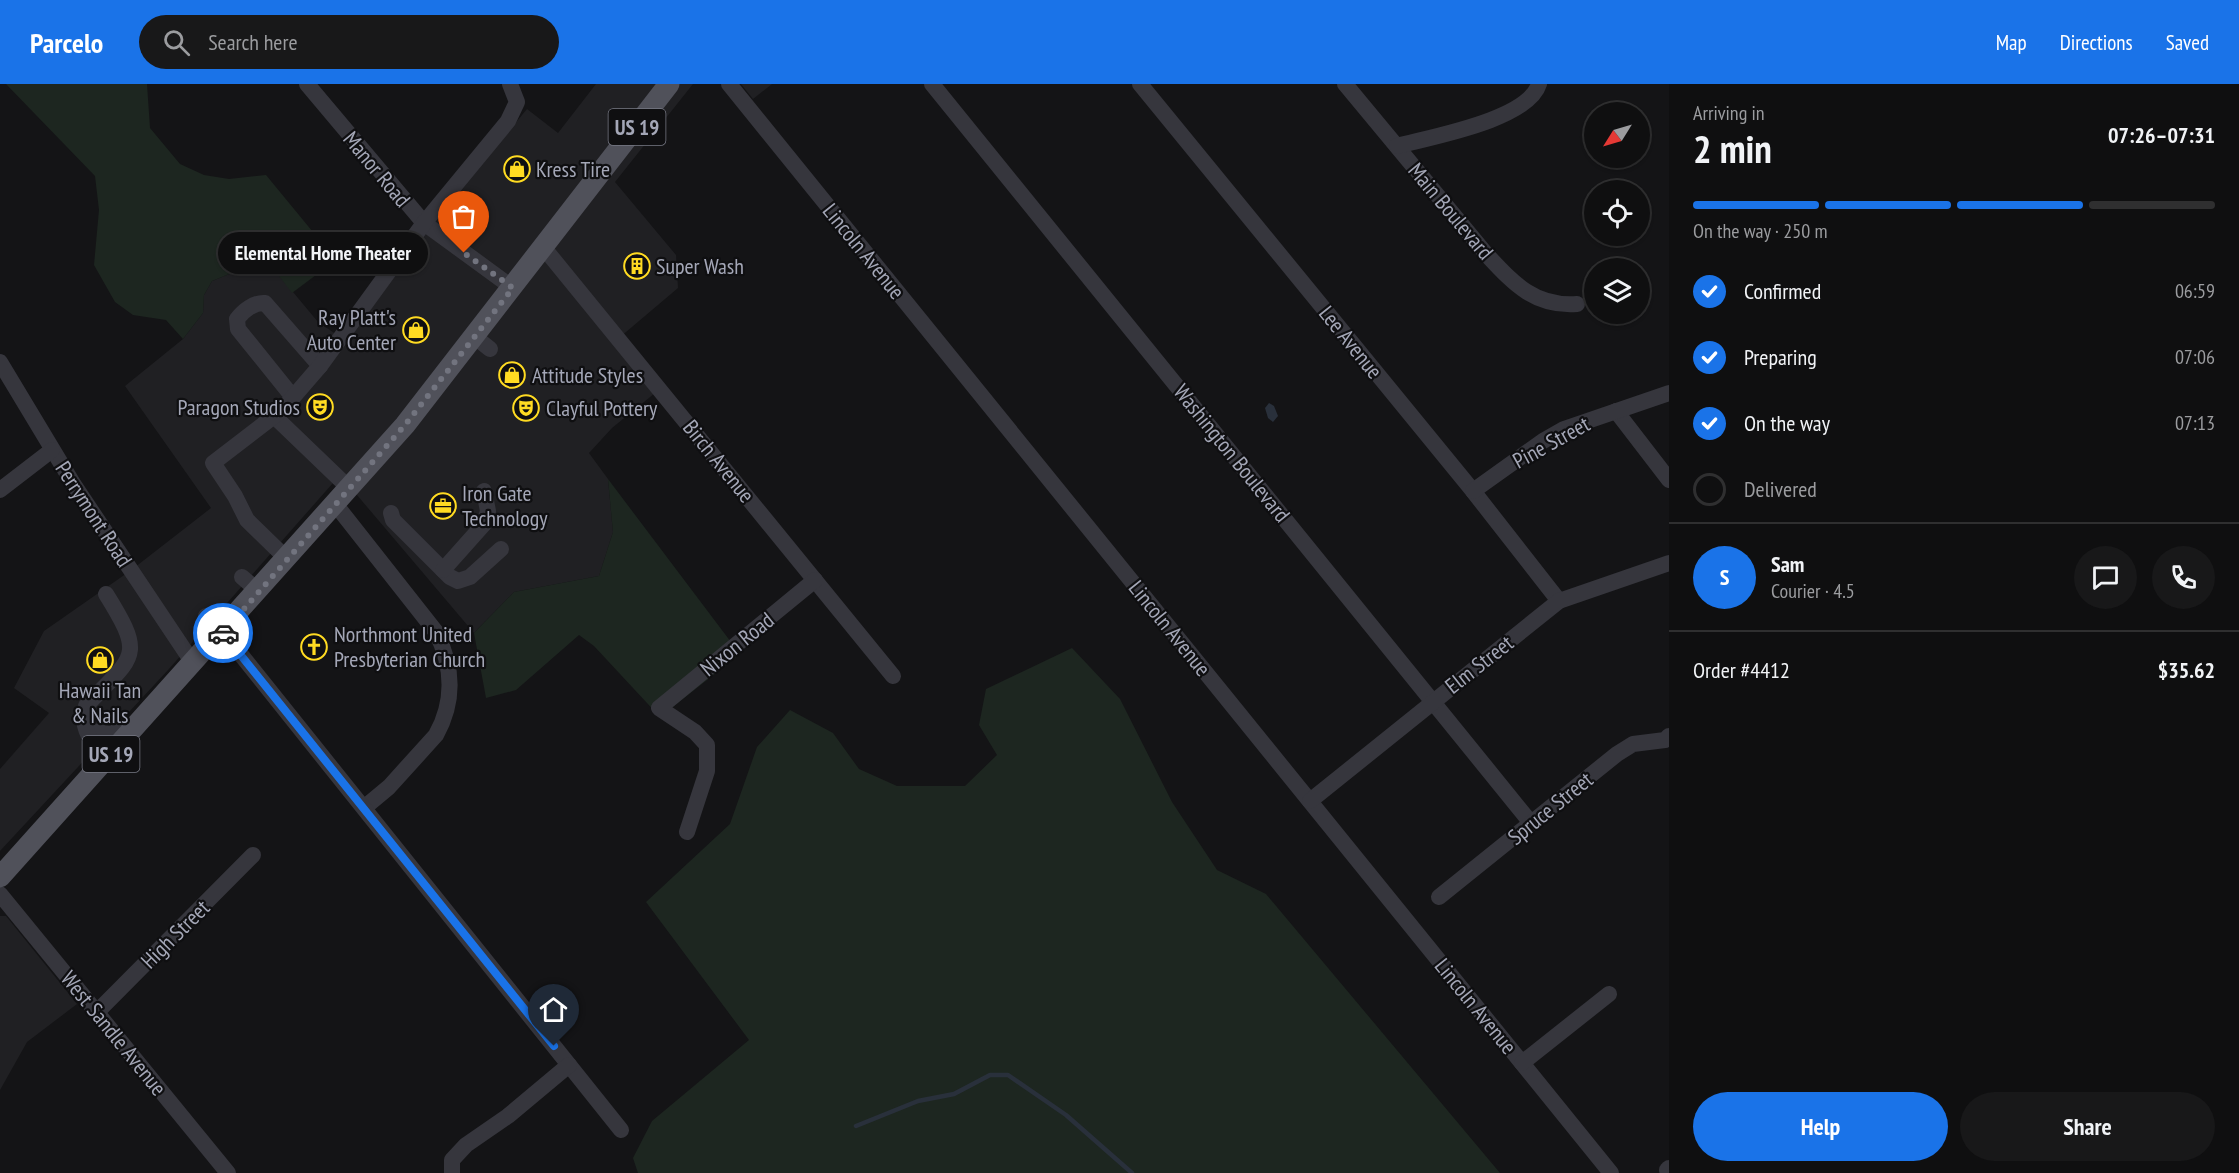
<!DOCTYPE html>
<html lang="en">
<head>
<meta charset="utf-8">
<style>
  body { margin:0; font-family:"PT Sans Narrow",sans-serif; background:#181819; color:#f1f3f6; height:100vh; display:flex; flex-direction:column; font-size:22px; white-space:nowrap }
  * { box-sizing:border-box; margin:0 }
  p { font-size:20px; color:#9b9c9f }
  .icon { flex:none; width:33px; height:33px; fill:none; stroke:currentColor; stroke-width:2; stroke-linecap:round; stroke-linejoin:round }
  .map { position:relative; flex:1; overflow:hidden }
  .details { display:flex; flex-direction:column; background:#0f0f10; width:570px }
  .details>* { flex:none }
  .needle { width:39px; rotate:233deg }
  .fabs { position:absolute; left:1584px; top:18px; display:grid; gap:12px }
  .fabs a { display:grid; place-items:center; width:66px; height:66px; border-radius:50%; background:#0f0f10; box-shadow:0 2px 4px #0004,0 0 0 2px #2f2f30; font-size:30px }
  .pin { position:absolute; display:grid; place-items:center; width:51px; height:51px; color:#fff; margin:-62px -26px; border-radius:50% 50% 50% 0; rotate:-45deg; box-shadow:0 0 6px #0007 }
  .pin .icon { rotate:45deg }
  .courier { position:absolute; display:grid; place-items:center; width:60px; height:60px; margin:-30px; border:4px solid #1a73e8; border-radius:50%; background:#fff; color:#222; box-shadow:0 2px 8px #0007 }
  .bubble { position:absolute; height:42px; border-radius:21px; background:#0f0f10; box-shadow:0 2px 4px #0004,0 0 0 2px #2f2f30; font-size:20px; font-weight:700; line-height:42px; text-align:center }
  .overview em { font-style:normal; font-weight:700 }
  .overview div { display:flex; flex-direction:column-reverse }
  .overview { display:flex; align-items:center; justify-content:space-between; height:102px; padding:0 24px }
  h1 { font-size:39px; font-weight:700; line-height:45px }
  .bar { display:grid; grid-template-columns:repeat(4,1fr); gap:9px 6px; align-content:center; height:72px; padding:0 24px }
  .bar i { height:8px; border-radius:4px; background:#2f2f30 }
  .bar .selected { background:#1a73e8 }
  .bar p { grid-column:span 4 }
  .line { display:flex; align-items:center; gap:15px; padding:0 24px; border-top:2px solid #2f2f30 }
  .line div { flex:1 }
  .round { display:grid; place-items:center; flex:none; width:63px; height:63px; border-radius:32px; background:#181819 }
  ol { padding:0 24px; list-style:none }
  li { display:flex; align-items:center; gap:18px; height:66px }
  li p { margin-inline-start:auto }
  li .icon { padding:6px; border-radius:50%; background:#1a73e8; color:#fff; stroke-width:4 }
  li:last-child { color:#9b9c9f }
  li i { width:33px; height:33px; border:3px solid #2f2f30; border-radius:50% }
  .cta { display:flex; gap:12px; margin-top:auto; padding:12px 24px }
  .cta a { flex:1; height:69px; border-radius:36px; background:#1a73e8; color:#fff; font-size:24px; font-weight:700; line-height:69px; text-align:center }
  .cta a+a { background:#181819; color:#f1f3f6 }
  header { display:flex; align-items:center; gap:36px; box-sizing:border-box; height:84px; padding:0 30px; background:#1a73e8; color:#fff }
  header strong { font-size:28px }
  nav { display:flex; gap:33px; margin-inline-start:auto; font-size:21px }
  .search { width:420px; height:54px; background:#181819; display:flex; align-items:center; gap:15px; box-sizing:border-box; padding:0 21px; border-radius:33px; color:#9b9c9f; font-size:22px }
  main { display:flex; flex:1; min-height:0 }
  .map>svg:first-child { display:block }
  .built { fill:#202023 }
  .green { fill:#1d2620 }
  .water { fill:#29303b }
  .lines { fill:none; stroke-linecap:round; stroke-linejoin:round }
  .stream { stroke:#29303b; stroke-width:4.5 }
  .minor { stroke:#36363d; stroke-width:16 }
  .major { stroke:#50515a; stroke-width:21 }
  .done { stroke:#72747f; stroke-width:6; stroke-dasharray:0 10.8 }
  .route { stroke:#1a73e8; stroke-width:8 }
  .labels { text-anchor:middle; dominant-baseline:central; stroke-width:4.5; stroke-linejoin:round; paint-order:stroke }
  .shield { fill:#0f0f11; stroke:#777985; stroke-width:1.5 }
  .shield-label { font-size:21px; font-weight:bold; fill:#a4a7b7 }
  .street-label { font-size:22px; fill:#a4a7b7; stroke:#0f0f11 }
  .poi-label { font-size:22px; fill:#a4a7b7; stroke:#0f0f11; text-anchor:start }
</style>
</head>
<body>
<header>
<strong>Parcelo</strong>
<div class="search"><svg class="icon" aria-label="search" viewBox="0 0 24 24"><circle cx="10" cy="10" r="6"/><path d="M15 15l6 6"/></svg>Search here</div>
<nav><a>Map</a><a>Directions</a><a>Saved</a></nav>
</header>
<main>
<div class="map">
<svg width="1669" height="1089" viewBox="0 0 1669 1089">
  <rect width="100%" height="100%" fill="#141416"/>
  <g class="built">
    <path d="M596,0h97l-78,98 61,73 2,33 -65,55 42,50 -43,35 -23,25 19,26 5,53 -14,44 -85,16 -40,41 -134,-158 -172,195 -168,181v-82l49,-56 -35,-25 30,-57 86,-60 81,-63 -86,-122 58,-47 20,-26 1,-18 8,-14 27,-11 21,4 13,-6 45,54 28,19 93,-126 88,-106 31,24z"/>
    <path d="M741,0h31l-19,15z"/>
    <path d="M0,832h6l71,88 -50,38 -27,48z"/>
  </g>
  <g class="green">
    <path d="M6,0h141l3,44 30,36 24,11 25,4 37,-4 70,85 -44,33 -19,-25 -13,6 -21,-4 -27,11 -8,14 -1,18 -20,26 -17,-19 -33,-5 -18,-13 -21,-37 5,-55 -4,-34z"/>
    <path d="M608,395l132,175 -80,63 -66,-71 -15,-11 -63,55 -30,8 -12,-65 40,-41 85,-16 14,-44z"/>
    <path d="M1072,564l48,51 52,103 45,68 49,24 234,279h-862l-5,-15 19,-37 97,-81 -103,-138 84,-78 27,-77 33,-37 43,23 26,36 38,17h68l32,-31 -18,-30 7,-36z"/>
  </g>
  <path class="water" d="M1269,319l5,3 4,10 -5,6 -5,-4 -3,-10z"/>
  <g class="lines">
    <path class="stream" d="M856,1042l62,-25 36,-7 36,-19h18l58,40 66,58"/>
    <g class="minor">
      <path d="M307,0l117,139 89,65"/>
      <path d="M729,0l882,1089"/>
      <path d="M932,0l599,739"/>
      <path d="M1140,0l333,407 86,110"/>
      <path d="M1345,0l142,171c27,29 48,52 90,49"/>
      <path d="M1397,62c33,-9 131,-26 142,-62"/>
      <path d="M544,164l349,428"/>
      <path d="M475,253l15,12"/>
      <path d="M0,278l74,123 119,178"/>
      <path d="M292,312l-54,-67 -1,-10c6,-8 17,-17 28,-16l55,63"/>
      <path d="M1616,327l53,69"/>
      <path d="M274,332l76,73"/>
      <path d="M0,406l52,-40"/>
      <path d="M1473,407l70,-50 21,-12 105,-36"/>
      <path d="M336,421l100,127c17,34 19,69 0,103l-47,52 -24,20"/>
      <path d="M391,429l2,7 57,57 8,4 12,-4 31,-28"/>
      <path d="M287,475l-40,-39 -12,-24 -22,-33 69,-53 38,-44 104,-143 84,-102 9,-19 -7,-18"/>
      <path d="M443,486l41,-46 4,-13 -4,-20"/>
      <path d="M242,493l16,14"/>
      <path d="M206,532l16,15 399,499"/>
      <path d="M88,646l21,4 27,-7"/>
      <path d="M104,677c-10,-16 -26,-36 -18,-55 48,-51 60,-48 20,-112"/>
      <path d="M1310,717l249,-200 110,-38"/>
      <path d="M687,748l20,-61v-26l-12,-13 -36,-24 156,-128"/>
      <path d="M0,810l228,279"/>
      <path d="M1439,813l178,-143 16,-10 32,-4 4,-4"/>
      <path d="M97,928l156,-157"/>
      <path d="M1522,979l87,-69"/>
      <path d="M1667,1086l2,-2"/>
      <path d="M452,1089v-13l14,-15 42,-29 61,-51"/>
    </g>
    <path class="major" d="M0,793l405,-452 264,-341"/>
  </g>
  <g class="lines">
    <path class="done" d="M223,549l182,-208 108,-137 -49,-35"/>
    <path class="route" d="M223,549l331,413"/>
  </g>
  <defs>
    <g id="shop-ring" transform="scale(1.35)"><circle r="9.5" fill="#0f0f11" stroke="#ffdb22" stroke-width="1.5"/><path d="M-5-2.5h2.3a2.7 3.5 0 0 1 5.4 0H5L5.5 6h-11ZM-1.5-2.5h3a1.5 2.3 0 0 0-3 0Z" fill="#ffdb22"/></g>
    <g id="building-ring" transform="scale(1.35)"><circle r="9.5" fill="#0f0f11" stroke="#ffdb22" stroke-width="1.5"/><path d="M-4-6H4V6H1V3H-1V6H-4ZM-2.5-4.3h1.7v1.8h-1.7ZM.8-4.3h1.7v1.8H.8ZM-2.5-1h1.7V.8h-1.7ZM.8-1h1.7V.8H.8Z" fill="#ffdb22"/></g>
    <g id="theatre-ring" transform="scale(1.35)"><circle r="9.5" fill="#0f0f11" stroke="#ffdb22" stroke-width="1.5"/><path d="M-5-5.5Q0-4 5-5.5V0Q5 5 0 6Q-5 5-5 0ZM-3.3-2.5H-1v1.5H-3.3ZM1-2.5H3.3v1.5H1ZM-2.8 1Q0 5.5 2.8 1Z" fill="#ffdb22"/></g>
    <g id="office-ring" transform="scale(1.35)"><circle r="9.5" fill="#0f0f11" stroke="#ffdb22" stroke-width="1.5"/><path d="M-6-3h4V-5.5h4V-3h4V5H-6ZM-1-4.5V-3h2v-1.5ZM-6 0V1H6V0Z" fill="#ffdb22"/></g>
    <g id="church-ring" transform="scale(1.35)"><circle r="9.5" fill="#0f0f11" stroke="#ffdb22" stroke-width="1.5"/><path d="M-1.2-6h2.4v3.5h3.3v2.4h-3.3V6h-2.4V-.1h-3.3v-2.4h3.3Z" fill="#ffdb22"/></g>
  </defs>
  <g fill-rule="evenodd">
    <use href="#shop-ring" x="517" y="85"/>
    <use href="#building-ring" x="637" y="182"/>
    <use href="#shop-ring" x="416" y="246"/>
    <use href="#shop-ring" x="512" y="291"/>
    <use href="#theatre-ring" x="320" y="323"/>
    <use href="#theatre-ring" x="526" y="324"/>
    <use href="#office-ring" x="443" y="422"/>
    <use href="#church-ring" x="314" y="563"/>
    <use href="#shop-ring" x="100" y="576"/>
  </g>
  <g class="labels">
    <g class="shield">
      <rect x="608.5" y="25" width="57" height="36" rx="4.5"/>
      <rect x="82.5" y="652" width="57" height="36" rx="4.5"/>
    </g>
    <g class="shield-label">
      <text x="637" y="43">US 19</text>
      <text x="111" y="670">US 19</text>
    </g>
    <g class="street-label">
      <text transform="translate(377 85) rotate(50)">Manor Road</text>
      <text transform="translate(1451 127) rotate(50)">Main Boulevard</text>
      <text transform="translate(864 167) rotate(51)">Lincoln Avenue</text>
      <text transform="translate(1351 258) rotate(51)">Lee Avenue</text>
      <text transform="translate(1551 358) rotate(-29)">Pine Street</text>
      <text transform="translate(1232 369) rotate(51)">Washington Boulevard</text>
      <text transform="translate(719 377) rotate(51)">Birch Avenue</text>
      <text transform="translate(94 430) rotate(57)">Perrymont Road</text>
      <text transform="translate(1170 544) rotate(51)">Lincoln Avenue</text>
      <text transform="translate(737 560) rotate(-39)">Nixon Road</text>
      <text transform="translate(1479 580) rotate(-38)">Elm Street</text>
      <text transform="translate(1550 724) rotate(-39)">Spruce Street</text>
      <text transform="translate(175 850) rotate(-45)">High Street</text>
      <text transform="translate(1476 922) rotate(51)">Lincoln Avenue</text>
      <text transform="translate(114 949) rotate(51)">West Sandle Avenue</text>
    </g>
    <g class="poi-label">
      <text x="536" y="85">Kress Tire</text>
      <text x="656" y="182">Super Wash</text>
      <text x="396" y="233" text-anchor="end">Ray Platt's<tspan x="396" dy="25">Auto Center</tspan></text>
      <text x="532" y="291">Attitude Styles</text>
      <text x="300" y="323" text-anchor="end">Paragon Studios</text>
      <text x="546" y="324">Clayful Pottery</text>
      <text x="462" y="409">Iron Gate<tspan x="462" dy="25">Technology</tspan></text>
      <text x="334" y="550">Northmont United<tspan x="334" dy="25">Presbyterian Church</tspan></text>
      <text x="100" y="606" text-anchor="middle">Hawaii Tan<tspan x="100" dy="25">&amp; Nails</tspan></text>
    </g>
  </g>
</svg>
<div class="fabs">
<a><svg class="needle" viewBox="-14 -14 28 28"><path d="M0-13l5 13h-10z" fill="#e53935"/><path d="M0 13l5-13h-10z" fill="#9b9c9f"/></svg></a>
<a><svg class="icon" aria-label="locate" viewBox="0 0 24 24"><circle cx="12" cy="12" r="6"/><path d="M12 2v4M12 18v4M2 12h4M18 12h4"/></svg></a>
<a><svg class="icon" aria-label="layers" viewBox="0 0 24 24"><path d="M12 4l9 5-9 5-9-5zM3 14l9 5 9-5"/></svg></a>
</div>
<div class="pin" style="left:464px;top:169px;background:#ea580c"><svg class="icon" aria-label="bag" viewBox="0 0 24 24"><path d="M5 8h14l-1 12H6zM9 8a3 3 0 0 1 6 0"/></svg></div>
<div class="pin" style="left:554px;top:962px;background:#1f2937"><svg class="icon" aria-label="home" viewBox="0 0 24 24"><path d="M3 11l9-7 9 7M6 9v11h12V9"/></svg></div>
<div class="courier" style="left:223px;top:549px"><svg class="icon" aria-label="car" viewBox="0 0 24 24"><path d="M5 17H2v-5l4-1 3-4h7l3 4 3 1v5h-3M9 17h6M6 11h13"/><circle cx="7" cy="17" r="2"/><circle cx="17" cy="17" r="2"/></svg></div>
<div class="bubble" style="left:218px;top:148px;width:210px">Elemental Home Theater</div>
</div>
<section class="details">
<div class="overview"><div><h1>2 min</h1><p>Arriving in</p></div><em>07:26–07:31</em></div>
<div class="bar"><i class="selected"></i><i class="selected"></i><i class="selected"></i><i></i><p>On the way · 250 m</p></div>
<ol>
<li><svg class="icon" aria-label="check" viewBox="0 0 24 24"><path d="M5 12l5 5 9-10"/></svg>Confirmed<p>06:59</p></li>
<li><svg class="icon" aria-label="check" viewBox="0 0 24 24"><path d="M5 12l5 5 9-10"/></svg>Preparing<p>07:06</p></li>
<li><svg class="icon" aria-label="check" viewBox="0 0 24 24"><path d="M5 12l5 5 9-10"/></svg>On the way<p>07:13</p></li>
<li><i></i>Delivered</li>
</ol>
<div class="line" style="height:108px"><b class="round" style="background:#1a73e8;color:#fff">S</b><div><b>Sam</b><p>Courier · 4.5</p></div><a class="round"><svg class="icon" aria-label="chat" viewBox="0 0 24 24"><path d="M4 5h16v11H9l-5 4z"/></svg></a><a class="round"><svg class="icon" aria-label="phone" viewBox="0 0 24 24"><path d="M5 4h4l2 5-3 2q2 4 5 5l2-3 5 2v4C11 20 4 13 5 4z"/></svg></a></div>
<div class="line" style="height:78px"><div>Order #4412</div><b>$35.62</b></div>
<div class="cta"><a>Help</a><a>Share</a></div>
</section>
</main>
</body>
</html>
